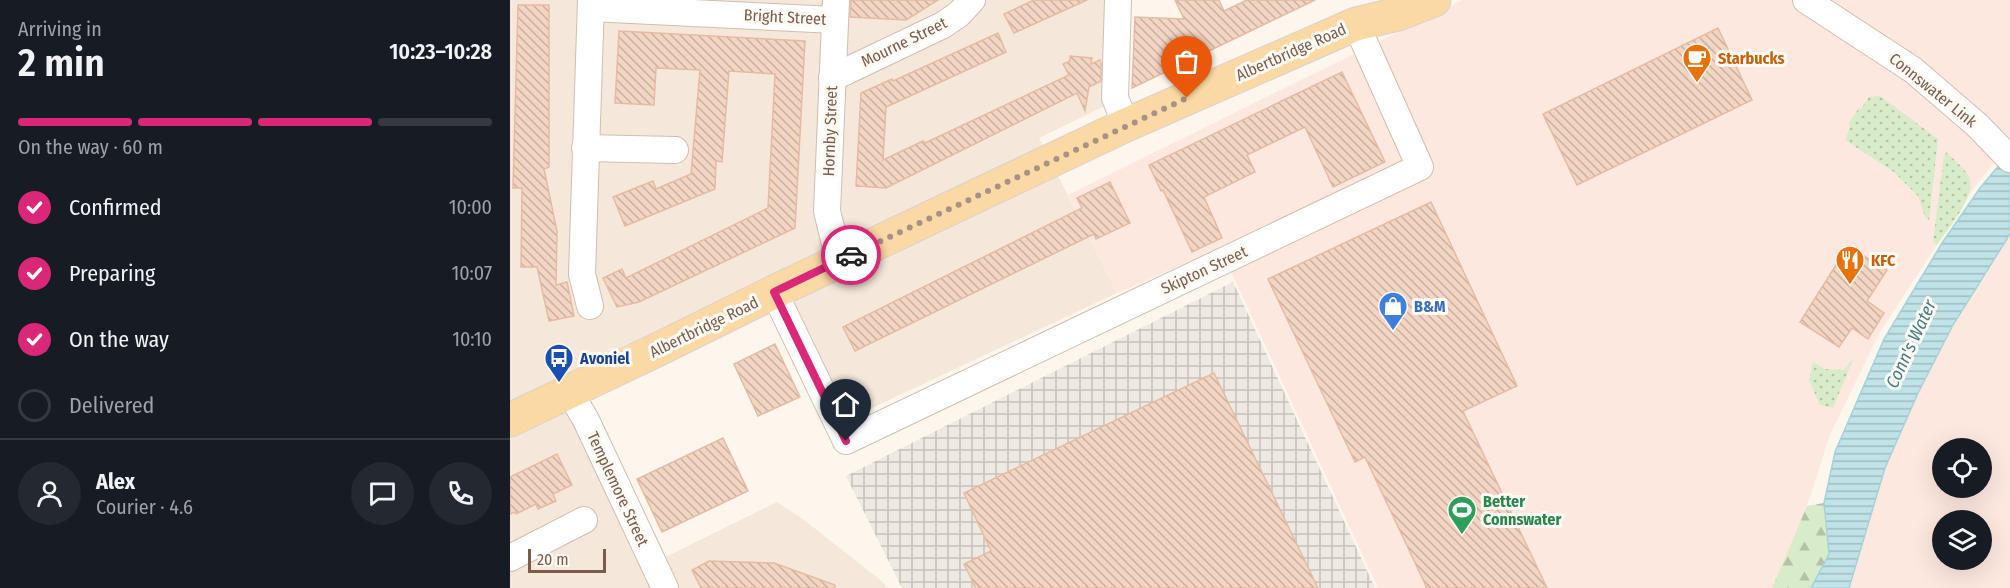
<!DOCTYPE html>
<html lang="en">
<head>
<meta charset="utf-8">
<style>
  body { margin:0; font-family:"Fira Sans Condensed",sans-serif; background:#242831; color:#f1f3f6; height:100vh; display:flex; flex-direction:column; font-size:22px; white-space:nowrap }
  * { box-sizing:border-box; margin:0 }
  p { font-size:20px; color:#9ea1a6 }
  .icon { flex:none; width:33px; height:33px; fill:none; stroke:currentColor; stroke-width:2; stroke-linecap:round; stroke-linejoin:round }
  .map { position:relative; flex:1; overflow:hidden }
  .side { display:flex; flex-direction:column; background:#171b24; width:510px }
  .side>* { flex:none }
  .fabs { position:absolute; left:1422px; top:438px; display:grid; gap:12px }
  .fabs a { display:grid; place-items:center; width:60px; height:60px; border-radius:50%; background:#171b24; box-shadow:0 6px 24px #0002; font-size:30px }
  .scale { position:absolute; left:18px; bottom:15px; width:78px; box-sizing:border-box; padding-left:6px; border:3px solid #7a5c4d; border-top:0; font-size:16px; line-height:21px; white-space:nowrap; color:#7a5c4d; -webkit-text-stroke:4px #fffaf3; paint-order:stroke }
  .pin { position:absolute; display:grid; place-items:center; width:51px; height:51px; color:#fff; margin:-62px -26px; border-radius:50% 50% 50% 0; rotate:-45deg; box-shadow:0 0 6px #0007 }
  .pin .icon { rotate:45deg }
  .courier { position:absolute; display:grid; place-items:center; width:60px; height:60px; margin:-30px; border:4px solid #db2777; border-radius:50%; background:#fff; color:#222; box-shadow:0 2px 8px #0007 }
  .headline em { font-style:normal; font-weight:600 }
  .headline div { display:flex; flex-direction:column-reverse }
  .headline { display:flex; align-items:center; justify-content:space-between; height:102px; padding:0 18px }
  h1 { font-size:39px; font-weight:600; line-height:45px }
  .bar { display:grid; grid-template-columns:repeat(4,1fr); gap:9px 6px; align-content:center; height:72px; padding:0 18px }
  .bar i { height:8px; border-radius:4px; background:#363941 }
  .bar .active { background:#db2777 }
  .bar p { grid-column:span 4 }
  .line { display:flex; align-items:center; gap:15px; padding:0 18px; border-top:2px solid #363941 }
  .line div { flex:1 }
  .round { display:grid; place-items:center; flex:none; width:63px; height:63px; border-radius:32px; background:#242831 }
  ol { padding:0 18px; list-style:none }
  li { display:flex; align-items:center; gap:18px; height:66px }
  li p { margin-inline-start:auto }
  li .icon { padding:6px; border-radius:50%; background:#db2777; color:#fff; stroke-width:4 }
  li:last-child { color:#9ea1a6 }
  li i { width:33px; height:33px; border:3px solid #363941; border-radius:50% }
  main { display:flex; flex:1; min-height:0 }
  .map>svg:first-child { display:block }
  .residential { fill:#f5e8da }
  .commercial { fill:#fde8e0; fill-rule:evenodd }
  .industrial { fill:url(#industrial-grid) }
  .grass { fill:url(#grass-dots) }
  .forest { fill:url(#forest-firs) }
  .water { fill:url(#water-rules); stroke:#a5d3da; stroke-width:1.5 }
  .building { fill:url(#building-back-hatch); stroke:#e6bba3; stroke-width:1.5 }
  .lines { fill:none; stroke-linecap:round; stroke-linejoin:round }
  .minor-casing { stroke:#d1beb0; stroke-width:28 }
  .primary-casing { stroke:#dad1cd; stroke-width:35 }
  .minor { stroke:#fff; stroke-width:26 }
  .primary { stroke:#fbd9a5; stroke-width:33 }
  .done { stroke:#a89285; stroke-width:6; stroke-dasharray:0 10.8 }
  .route { stroke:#db2777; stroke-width:8 }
  .labels { text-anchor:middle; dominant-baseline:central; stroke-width:6; stroke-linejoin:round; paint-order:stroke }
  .street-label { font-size:16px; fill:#7a5c4d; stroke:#fffaf3 }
  .food-label { font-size:16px; font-weight:bold; fill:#c56008; stroke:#fffaf3; text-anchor:start }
  .shop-label { font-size:16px; font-weight:bold; fill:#366cbe; stroke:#fffaf3; text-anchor:start }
  .transit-label { font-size:16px; font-weight:bold; fill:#164399; stroke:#fffaf3; text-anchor:start }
  .leisure-label { font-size:16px; font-weight:bold; fill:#27864d; stroke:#fffaf3; text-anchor:start }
  .water-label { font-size:18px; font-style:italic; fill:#437c86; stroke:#fffaf3 }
</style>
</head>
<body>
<main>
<section class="side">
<div class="headline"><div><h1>2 min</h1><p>Arriving in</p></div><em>10:23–10:28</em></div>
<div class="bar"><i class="active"></i><i class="active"></i><i class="active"></i><i></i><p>On the way · 60 m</p></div>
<ol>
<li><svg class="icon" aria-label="check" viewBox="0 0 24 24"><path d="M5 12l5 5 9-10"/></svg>Confirmed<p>10:00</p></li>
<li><svg class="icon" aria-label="check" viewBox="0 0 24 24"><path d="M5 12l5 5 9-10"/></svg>Preparing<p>10:07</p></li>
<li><svg class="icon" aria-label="check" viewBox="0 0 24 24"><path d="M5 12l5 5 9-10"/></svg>On the way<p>10:10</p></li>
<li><i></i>Delivered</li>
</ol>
<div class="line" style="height:108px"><a class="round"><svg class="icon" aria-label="person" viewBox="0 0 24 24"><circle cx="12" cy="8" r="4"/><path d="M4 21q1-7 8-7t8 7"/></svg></a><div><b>Alex</b><p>Courier · 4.6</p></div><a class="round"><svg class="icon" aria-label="chat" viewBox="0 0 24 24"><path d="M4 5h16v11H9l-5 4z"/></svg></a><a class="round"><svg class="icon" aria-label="phone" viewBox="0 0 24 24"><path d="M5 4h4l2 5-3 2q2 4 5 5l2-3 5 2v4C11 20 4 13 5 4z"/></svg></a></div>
</section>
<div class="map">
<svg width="1500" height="588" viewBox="0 0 1500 588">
  <defs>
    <pattern id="industrial-grid" width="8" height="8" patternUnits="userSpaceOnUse" patternTransform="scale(1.5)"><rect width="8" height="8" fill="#efe9e4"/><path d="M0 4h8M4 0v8" fill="none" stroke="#c7c0bb"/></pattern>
    <pattern id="grass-dots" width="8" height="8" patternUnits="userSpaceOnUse" patternTransform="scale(1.5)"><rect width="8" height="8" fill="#d8ecc9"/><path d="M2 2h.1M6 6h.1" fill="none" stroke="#b4c2a5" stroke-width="1.8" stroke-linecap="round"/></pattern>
    <pattern id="forest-firs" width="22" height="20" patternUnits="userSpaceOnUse" patternTransform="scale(1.5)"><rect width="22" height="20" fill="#d8ecc9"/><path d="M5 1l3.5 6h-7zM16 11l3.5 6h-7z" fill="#b4c2a5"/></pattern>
    <pattern id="water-rules" width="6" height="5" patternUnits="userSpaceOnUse" patternTransform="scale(1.5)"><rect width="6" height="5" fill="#bfe3e8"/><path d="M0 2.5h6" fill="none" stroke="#a0bbbe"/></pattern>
    <pattern id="building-back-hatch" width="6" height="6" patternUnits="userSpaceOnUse" patternTransform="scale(1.5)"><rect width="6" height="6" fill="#f3d5c3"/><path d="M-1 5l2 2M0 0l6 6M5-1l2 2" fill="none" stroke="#cab0a1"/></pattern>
  </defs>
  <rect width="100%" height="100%" fill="#fdf6ec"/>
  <path class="residential" d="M0,0h610l-1,99 -80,39 78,155 -279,131 -64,-132 -204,99 83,172 124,-61 27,18 79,62 4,6h-377z"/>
  <g class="commercial">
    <path d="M953,0h547v143l-36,45 -94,144 -50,103 -23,71 -35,82h-394l-158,-340 -103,45 -49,-98z"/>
    <path d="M1500,234v354h-161l36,-120 33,-75 35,-68zM1432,448h40v40h-40zM1432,520h40v40h-40z"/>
  </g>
  <path class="industrial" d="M723,282l142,306h-473l-56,-112z"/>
  <g class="grass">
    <path d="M1370,96l58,43 -9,81 -4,-3 -7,-21 -24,-24 -49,-32 5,-13 -1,-4 10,-15 2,1 8,-12z"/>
    <path d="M1436,152c8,8 19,16 23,25 9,17 -22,53 -32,68l-4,-3 11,-87z"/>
    <path d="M1344,357l-21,51 -13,-3 -11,-25 4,-18 12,7 19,1z"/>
  </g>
  <path class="forest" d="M1314,503l5,51 -18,34h-39l35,-82z"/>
  <path class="water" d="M1500,152v82l-57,91 -35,68 -33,75 -36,120h-38l18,-34 -5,-51 11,-51 49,-113 58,-96 38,-55z"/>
  <g class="building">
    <path d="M341,0h87l-32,20 -56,-3z"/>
    <path d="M524,0h53l-73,33 -10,-19z"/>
    <path d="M665,0h44l5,11 23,-11h68l-183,88 3,-71 49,2z"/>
    <path d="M8,5h31v162l-5,2 13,62 -1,54 11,-3 7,34 -25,5 -12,-54h-16l1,-79h-9z"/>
    <path d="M1208,28l34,72 -175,85 -34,-71z"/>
    <path d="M109,31l186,10 -10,187 -156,74 -22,5 -14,-29 19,-9 4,9 142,-70 7,-134 -46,-3 -7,91 -6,-1 -1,28 -90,37 -12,-29 40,-16 3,8 35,-15 9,-104 -44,-2 -2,37 -39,-2z"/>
    <path d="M488,33l8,19 -120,55 -3,53 40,-19 2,2 144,-68 -6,-11 7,-3v-5l22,2 -1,6 9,-4 1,3v18l-12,6 -4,24 -8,-18 -191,95 -30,-2 5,-93 31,-14 1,2z"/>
    <path d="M832,72l43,90 -52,25 -28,-60 -58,28 8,17 -51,25 18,41 -30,14 -29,-62 -2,1 -12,-26z"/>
    <path d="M600,182l20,41 -34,16 -2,-5 -239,117 -12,-24 239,-119 -5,-10z"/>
    <path d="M921,202l86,184 -54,25 84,177h-120l-62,-131 -10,5 -87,-183z"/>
    <path d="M1338,246l39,24 -20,31 17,12 -16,26 -16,-11 -13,19 -39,-25z"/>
    <path d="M265,344l25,53 -42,19 -24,-52z"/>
    <path d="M704,373l104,215h-342l-12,-24 27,-13 -27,-58z"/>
    <path d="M213,438l25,53 -86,41 -25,-53z"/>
    <path d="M47,454l15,31 -19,9 3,7 -18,8 -2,-5 -20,10 -1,-2 -5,2v-37z"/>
    <path d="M199,561l65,2 61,22v3h-134l-9,-18z"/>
  </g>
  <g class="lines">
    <g class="minor-casing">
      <g id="minor">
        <path d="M326,0l-9,211 12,50"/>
        <path d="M608,0l-3,98 11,27"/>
        <path d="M1296,0l107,70 64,55 33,34"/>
        <path d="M81,8l244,12"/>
        <path d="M322,78l111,-53 16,-11 13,-14"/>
        <path d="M75,148l90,2"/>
        <path d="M264,292l72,149 574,-274 -64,-143"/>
        <path d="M80,306l-8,-32 9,-274"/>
        <path d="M59,391l17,29 79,168"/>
        <path d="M0,558l74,-38"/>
      </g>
    </g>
    <g class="primary-casing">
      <path id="primary" d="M0,420l151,-72 113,-56 352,-167 230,-101 42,-10 36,-14"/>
    </g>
    <use href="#minor" class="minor"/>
    <use href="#primary" class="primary"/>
  </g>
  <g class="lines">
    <path class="done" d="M341,255l336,-157"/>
    <path class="route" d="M336,441l-72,-149 77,-37"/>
  </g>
  <defs>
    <g id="cafe-pin" transform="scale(1.5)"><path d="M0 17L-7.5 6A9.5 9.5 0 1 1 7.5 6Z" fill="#e8710a" stroke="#fffaf3"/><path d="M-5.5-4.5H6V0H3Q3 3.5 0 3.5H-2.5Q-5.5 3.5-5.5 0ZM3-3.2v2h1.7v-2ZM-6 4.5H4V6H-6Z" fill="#fff"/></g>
    <g id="restaurant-pin" transform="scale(1.5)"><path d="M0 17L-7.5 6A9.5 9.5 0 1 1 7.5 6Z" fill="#e8710a" stroke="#fffaf3"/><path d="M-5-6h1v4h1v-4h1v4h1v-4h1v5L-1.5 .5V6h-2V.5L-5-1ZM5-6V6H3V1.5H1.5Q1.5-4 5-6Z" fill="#fff"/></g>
    <g id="shop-pin" transform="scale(1.5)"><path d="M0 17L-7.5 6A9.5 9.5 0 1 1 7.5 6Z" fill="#3f7fe0" stroke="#fffaf3"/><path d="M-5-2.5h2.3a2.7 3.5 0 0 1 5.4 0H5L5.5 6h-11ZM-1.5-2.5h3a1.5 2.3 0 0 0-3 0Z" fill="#fff"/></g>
    <g id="bus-pin" transform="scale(1.5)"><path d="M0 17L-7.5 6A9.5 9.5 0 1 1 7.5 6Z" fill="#1a4fb4" stroke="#fffaf3"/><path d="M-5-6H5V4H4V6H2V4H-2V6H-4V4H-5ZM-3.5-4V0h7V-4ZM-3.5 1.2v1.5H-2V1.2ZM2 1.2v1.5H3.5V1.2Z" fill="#fff"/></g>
    <g id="stadium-pin" transform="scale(1.5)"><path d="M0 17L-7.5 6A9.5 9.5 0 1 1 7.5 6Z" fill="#2e9e5b" stroke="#fffaf3"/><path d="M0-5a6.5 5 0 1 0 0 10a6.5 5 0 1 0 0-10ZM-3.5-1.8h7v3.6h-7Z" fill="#fff"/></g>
  </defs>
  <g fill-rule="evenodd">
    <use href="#cafe-pin" x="1187" y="58"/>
    <use href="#restaurant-pin" x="1340" y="260"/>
    <use href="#shop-pin" x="883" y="306"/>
    <use href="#bus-pin" x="49" y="358"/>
    <use href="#stadium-pin" x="952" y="510"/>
  </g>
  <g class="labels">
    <g class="street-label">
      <text transform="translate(275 17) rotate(3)">Bright Street</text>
      <text transform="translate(394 42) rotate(-26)">Mourne Street</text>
      <text transform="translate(781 52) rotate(-24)">Albertbridge Road</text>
      <text transform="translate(1423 90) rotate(39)">Connswater Link</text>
      <text transform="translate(320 131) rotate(-88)">Hornby Street</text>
      <text transform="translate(694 270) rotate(-25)">Skipton Street</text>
      <text transform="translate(194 327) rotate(-26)">Albertbridge Road</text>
      <text transform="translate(108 489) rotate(65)">Templemore Street</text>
    </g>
    <g class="food-label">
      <text x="1208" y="58">Starbucks</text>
      <text x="1361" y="260">KFC</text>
    </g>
    <g class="shop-label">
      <text x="904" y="306">B&amp;M</text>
    </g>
    <g class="transit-label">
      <text x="70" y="358">Avoniel</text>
    </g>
    <g class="leisure-label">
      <text x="973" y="501">Better<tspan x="973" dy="18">Connswater</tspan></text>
    </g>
    <g class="water-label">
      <text transform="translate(1401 344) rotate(-65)">Conn's Water</text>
    </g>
  </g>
</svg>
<div class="fabs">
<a><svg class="icon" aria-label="locate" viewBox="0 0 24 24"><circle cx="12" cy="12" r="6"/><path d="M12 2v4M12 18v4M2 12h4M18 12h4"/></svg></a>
<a><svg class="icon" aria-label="layers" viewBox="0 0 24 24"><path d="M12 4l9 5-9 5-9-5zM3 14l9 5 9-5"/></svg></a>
</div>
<div class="scale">20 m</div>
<div class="pin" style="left:677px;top:98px;background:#ea580c"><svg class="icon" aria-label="bag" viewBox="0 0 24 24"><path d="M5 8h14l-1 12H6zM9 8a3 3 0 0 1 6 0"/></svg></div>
<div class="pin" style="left:336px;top:441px;background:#1f2937"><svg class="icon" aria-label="home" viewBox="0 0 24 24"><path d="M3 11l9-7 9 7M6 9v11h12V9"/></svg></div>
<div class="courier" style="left:341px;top:255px"><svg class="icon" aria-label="car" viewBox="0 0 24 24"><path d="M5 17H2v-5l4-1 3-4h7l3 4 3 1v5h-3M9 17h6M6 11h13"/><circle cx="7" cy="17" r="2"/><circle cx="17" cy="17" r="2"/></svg></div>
</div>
</main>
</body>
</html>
